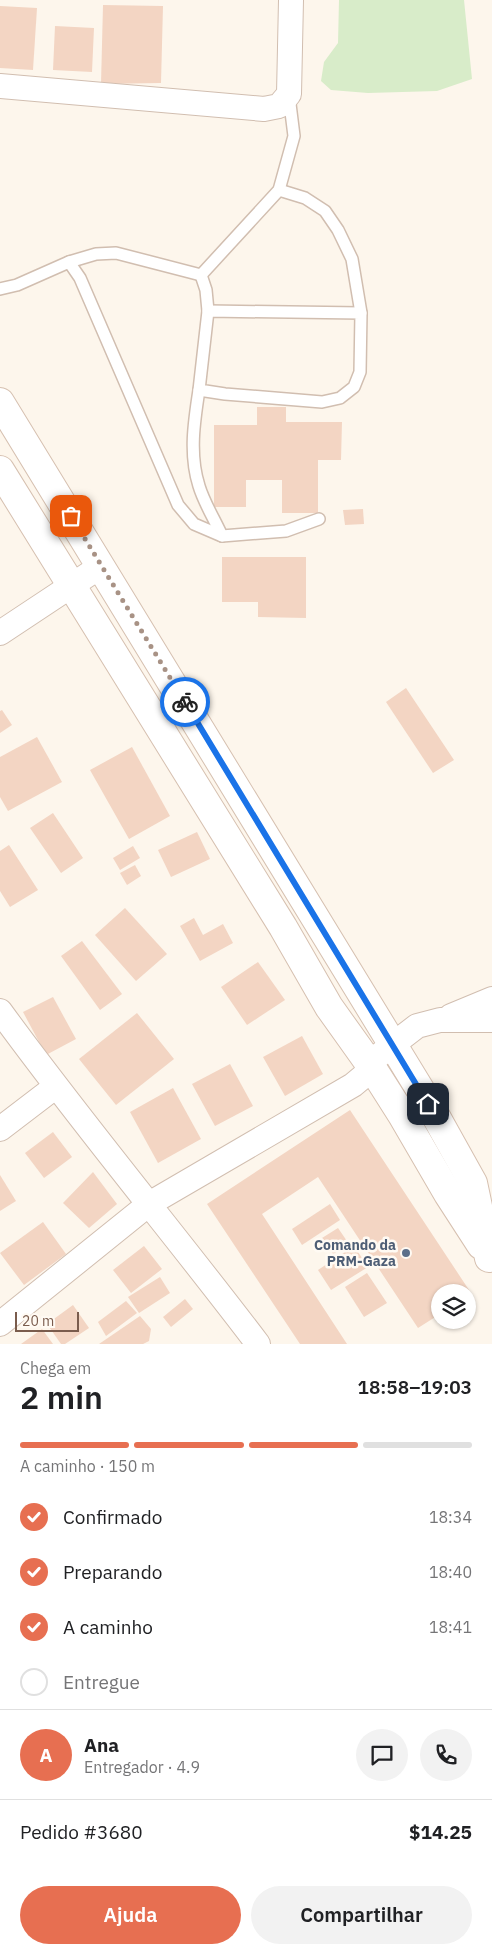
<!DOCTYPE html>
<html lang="pt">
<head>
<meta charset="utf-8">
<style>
  body { margin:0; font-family:"IBM Plex Sans",sans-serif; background:#f2f2f2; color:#202124; height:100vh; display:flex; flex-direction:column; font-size:19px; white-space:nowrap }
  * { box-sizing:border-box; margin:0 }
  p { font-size:16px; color:#757577 }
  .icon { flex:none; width:28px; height:28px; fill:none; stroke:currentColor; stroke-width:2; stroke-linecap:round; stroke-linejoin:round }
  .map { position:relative; height:1344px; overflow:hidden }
  .side { display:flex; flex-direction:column; background:#fff; flex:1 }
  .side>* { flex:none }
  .tools { position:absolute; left:431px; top:1284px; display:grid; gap:10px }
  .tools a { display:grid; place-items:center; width:45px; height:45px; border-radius:50%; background:#fff; box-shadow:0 1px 4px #0004; font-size:25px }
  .scale { position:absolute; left:15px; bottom:12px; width:64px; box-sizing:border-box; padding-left:5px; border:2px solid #7a5c4d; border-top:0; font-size:14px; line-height:18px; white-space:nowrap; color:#7a5c4d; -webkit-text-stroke:4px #fffaf3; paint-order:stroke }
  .pin { position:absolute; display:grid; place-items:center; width:42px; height:42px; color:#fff; margin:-21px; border-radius:10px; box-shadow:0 2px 8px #0006 }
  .courier { position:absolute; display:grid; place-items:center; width:50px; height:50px; margin:-25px; border:4px solid #1a73e8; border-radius:50%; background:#fff; color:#222; box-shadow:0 1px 6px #0007 }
  .headline em { font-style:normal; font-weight:600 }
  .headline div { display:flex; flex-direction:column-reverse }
  .headline { display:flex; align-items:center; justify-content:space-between; height:85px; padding:0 20px }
  h1 { font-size:32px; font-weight:600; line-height:38px }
  .bar { display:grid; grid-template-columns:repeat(4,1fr); gap:8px 5px; align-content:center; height:60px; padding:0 20px }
  .bar i { height:6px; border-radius:4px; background:#e0e0e0 }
  .bar .selected { background:#e76f51 }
  .bar p { grid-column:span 4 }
  .line { display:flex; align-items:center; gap:12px; padding:0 20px; border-top:1px solid #e0e0e0 }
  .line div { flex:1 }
  .round { display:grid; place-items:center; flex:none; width:52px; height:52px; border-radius:26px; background:#f2f2f2 }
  ol { padding:0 20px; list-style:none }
  li { display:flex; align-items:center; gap:15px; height:55px }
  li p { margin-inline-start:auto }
  li .icon { padding:5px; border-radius:50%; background:#e76f51; color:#fff; stroke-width:4 }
  li:last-child { color:#757577 }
  li i { width:28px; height:28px; border:2px solid #e0e0e0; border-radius:50% }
  .action { display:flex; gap:10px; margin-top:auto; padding:10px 20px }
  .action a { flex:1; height:58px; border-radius:30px; background:#e76f51; color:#fff; font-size:20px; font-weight:600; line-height:58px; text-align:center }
  .action a+a { background:#f2f2f2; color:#202124 }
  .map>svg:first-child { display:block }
  .green { fill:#d8ecc9 }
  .building { fill:#f3d5c3 }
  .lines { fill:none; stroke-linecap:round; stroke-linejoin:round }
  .lane-casing { stroke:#d1beb0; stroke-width:14 }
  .street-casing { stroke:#d1beb0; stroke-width:26 }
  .secondary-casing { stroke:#d6c0b0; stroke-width:30 }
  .lane { stroke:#fff; stroke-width:11 }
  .street { stroke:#fff; stroke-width:24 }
  .secondary { stroke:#fff; stroke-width:28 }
  .done { stroke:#a89285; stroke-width:5; stroke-dasharray:0 9 }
  .route { stroke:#1a73e8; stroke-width:6 }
  .service-dot { fill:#5c6f8a; stroke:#fffaf3; stroke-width:2 }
  .labels { text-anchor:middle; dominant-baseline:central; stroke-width:5; stroke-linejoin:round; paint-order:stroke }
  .service-label { font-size:14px; font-weight:bold; fill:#4e5e75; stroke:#fffaf3; text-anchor:end }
</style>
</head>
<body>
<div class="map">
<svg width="492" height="1344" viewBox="0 0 492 1344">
  <rect width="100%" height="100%" fill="#fdf6ec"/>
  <path class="green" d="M339,0h125l8,79 -35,12 -69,2 -37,-3 -10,-9 3,-19 14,-19z"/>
  <g class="building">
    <path d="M103,5l60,1 -2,77 -60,1z"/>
    <path d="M0,6l37,2 -4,62 -33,-2z"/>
    <path d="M55,26l39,2 -2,44 -39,-2z"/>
    <path d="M257,407h29v15h56l-1,38h-23v53h-36v-33h-36v27h-32v-82h43z"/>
    <path d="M363,509l1,15 -19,1 -2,-15z"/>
    <path d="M222,557h84v61l-48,-1v-15h-36z"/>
    <path d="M406,688l48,72 -21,13 -47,-71z"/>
    <path d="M2,710l10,15 -12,8v-22z"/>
    <path d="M37,737l25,45 -54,29 -8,-14v-40z"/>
    <path d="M132,747l38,69 -41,23 -39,-69z"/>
    <path d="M53,813l30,45 -22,15 -31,-45z"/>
    <path d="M197,832l13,27 -39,18 -13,-27z"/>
    <path d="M9,845l29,45 -28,17 -10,-16v-40z"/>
    <path d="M133,846l7,12 -20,12 -7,-12z"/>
    <path d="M135,865l6,11 -14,9 -7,-12z"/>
    <path d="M125,908l42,46 -31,27 -41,-46z"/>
    <path d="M194,918l9,17 20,-11 10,19 -33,18 -20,-35z"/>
    <path d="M82,941l40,53 -22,16 -39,-54z"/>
    <path d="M258,962l27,38 -38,25 -26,-38z"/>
    <path d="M53,997l23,42 -30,16 -23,-43z"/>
    <path d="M137,1013l37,46 -58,46 -37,-46z"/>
    <path d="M302,1036l21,38 -38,22 -22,-39z"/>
    <path d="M230,1064l23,42 -38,20 -23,-42z"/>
    <path d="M173,1088l28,51 -43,24 -28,-51z"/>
    <path d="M350,1110l121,183 -3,3v-4h-28v22l-22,14 -100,-151 -56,37 85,130h-47l-93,-140z"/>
    <path d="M53,1132l19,25 -28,21 -19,-25z"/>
    <path d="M93,1172l24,32 -28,24 -26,-25z"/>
    <path d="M0,1175l16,26 -16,10z"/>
    <path d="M330,1204l10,16 -38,25 -10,-16z"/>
    <path d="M43,1222l23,32 -42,31 -24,-32z"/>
    <path d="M338,1228l11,16 -16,10 -11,-16z"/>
    <path d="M144,1246l18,23 -31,24 -18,-23z"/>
    <path d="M354,1246l14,21 -37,23 -13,-20z"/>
    <path d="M367,1273l20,30 -23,14 -19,-30z"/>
    <path d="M160,1277l10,16 -31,20 -11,-16z"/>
    <path d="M185,1299l8,10 -22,18 -8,-10z"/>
    <path d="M126,1301l11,12 -31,23 -8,-14z"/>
    <path d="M73,1305l16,23 -24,16h-4l-14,-20z"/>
    <path d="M140,1316l11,13 -2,12 -6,3h-44z"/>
    <path d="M42,1329l11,15h-32z"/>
  </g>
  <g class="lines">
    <g class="lane-casing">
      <g id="lane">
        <path d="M279,190l26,8 20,13 13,19 14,29 9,54"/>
        <path d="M69,262l27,-8 20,-1 85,22 78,-85 15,-54 -5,-40"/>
        <path d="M201,275l5,15 2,21"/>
        <path d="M0,289l17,-4 52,-23 11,16 98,227 16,19 28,12 64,-5 33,-12"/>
        <path d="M208,311l153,2 -1,59 -6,15 -14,11 -18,4 -97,-8 -26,-4z"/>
        <path d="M199,390c-5,32 -10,65 0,96 5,17 16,34 23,50"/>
      </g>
    </g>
    <g class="street-casing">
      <g id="street">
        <path d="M0,86l264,23 15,-3 10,-12 2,-94"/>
        <path d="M0,633l101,-67"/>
        <path d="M0,1011c83,114 173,221 258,333"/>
        <path d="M451,1016l41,-17"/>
        <path d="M0,1129l55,-42"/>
        <path d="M0,1324l149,-120 204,-119 12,-10 4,-12 48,-37 23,-6h52"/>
      </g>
    </g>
    <g class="secondary-casing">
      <g id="secondary">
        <path d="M0,402l429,702 44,79 16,75"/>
        <path d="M0,470l283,457 46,80 40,56 33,52 46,79 33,51"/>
      </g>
    </g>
    <use href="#lane" class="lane"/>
    <use href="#street" class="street"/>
    <use href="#secondary" class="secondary"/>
  </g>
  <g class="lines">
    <path class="done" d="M71,516l114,186"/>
    <path class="route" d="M185,702l243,402"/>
  </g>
  <circle class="service-dot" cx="406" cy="1253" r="5"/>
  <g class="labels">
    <g class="service-label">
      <text x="396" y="1245">Comando da<tspan x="396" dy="16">PRM-Gaza</tspan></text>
    </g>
  </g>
</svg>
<div class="tools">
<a><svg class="icon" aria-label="layers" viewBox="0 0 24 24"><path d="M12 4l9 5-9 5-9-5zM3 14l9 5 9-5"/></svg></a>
</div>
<div class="scale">20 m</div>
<div class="pin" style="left:71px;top:516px;background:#ea580c"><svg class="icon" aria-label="bag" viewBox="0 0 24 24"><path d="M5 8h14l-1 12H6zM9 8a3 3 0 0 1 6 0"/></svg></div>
<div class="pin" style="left:428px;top:1104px;background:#1f2937"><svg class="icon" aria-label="home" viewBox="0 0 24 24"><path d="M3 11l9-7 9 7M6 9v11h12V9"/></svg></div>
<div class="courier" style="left:185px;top:702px"><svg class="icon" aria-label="bike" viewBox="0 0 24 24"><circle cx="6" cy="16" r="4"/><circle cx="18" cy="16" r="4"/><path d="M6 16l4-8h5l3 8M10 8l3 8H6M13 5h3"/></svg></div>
</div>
<section class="side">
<div class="headline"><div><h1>2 min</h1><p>Chega em</p></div><em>18:58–19:03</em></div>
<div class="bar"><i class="selected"></i><i class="selected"></i><i class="selected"></i><i></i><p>A caminho · 150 m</p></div>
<ol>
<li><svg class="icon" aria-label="check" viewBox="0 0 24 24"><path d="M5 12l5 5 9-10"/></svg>Confirmado<p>18:34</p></li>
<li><svg class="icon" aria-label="check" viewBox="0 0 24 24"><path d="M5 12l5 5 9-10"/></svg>Preparando<p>18:40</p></li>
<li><svg class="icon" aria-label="check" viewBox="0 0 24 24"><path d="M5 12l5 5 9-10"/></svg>A caminho<p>18:41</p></li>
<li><i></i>Entregue</li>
</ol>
<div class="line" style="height:90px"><b class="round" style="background:#e76f51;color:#fff">A</b><div><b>Ana</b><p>Entregador · 4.9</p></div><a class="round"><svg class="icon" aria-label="chat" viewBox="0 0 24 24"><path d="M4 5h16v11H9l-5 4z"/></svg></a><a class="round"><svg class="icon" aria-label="phone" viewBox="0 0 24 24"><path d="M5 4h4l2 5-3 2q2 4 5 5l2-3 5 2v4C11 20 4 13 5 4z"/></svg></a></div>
<div class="line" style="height:65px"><div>Pedido #3680</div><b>$14.25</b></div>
<div class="action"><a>Ajuda</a><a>Compartilhar</a></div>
</section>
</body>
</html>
